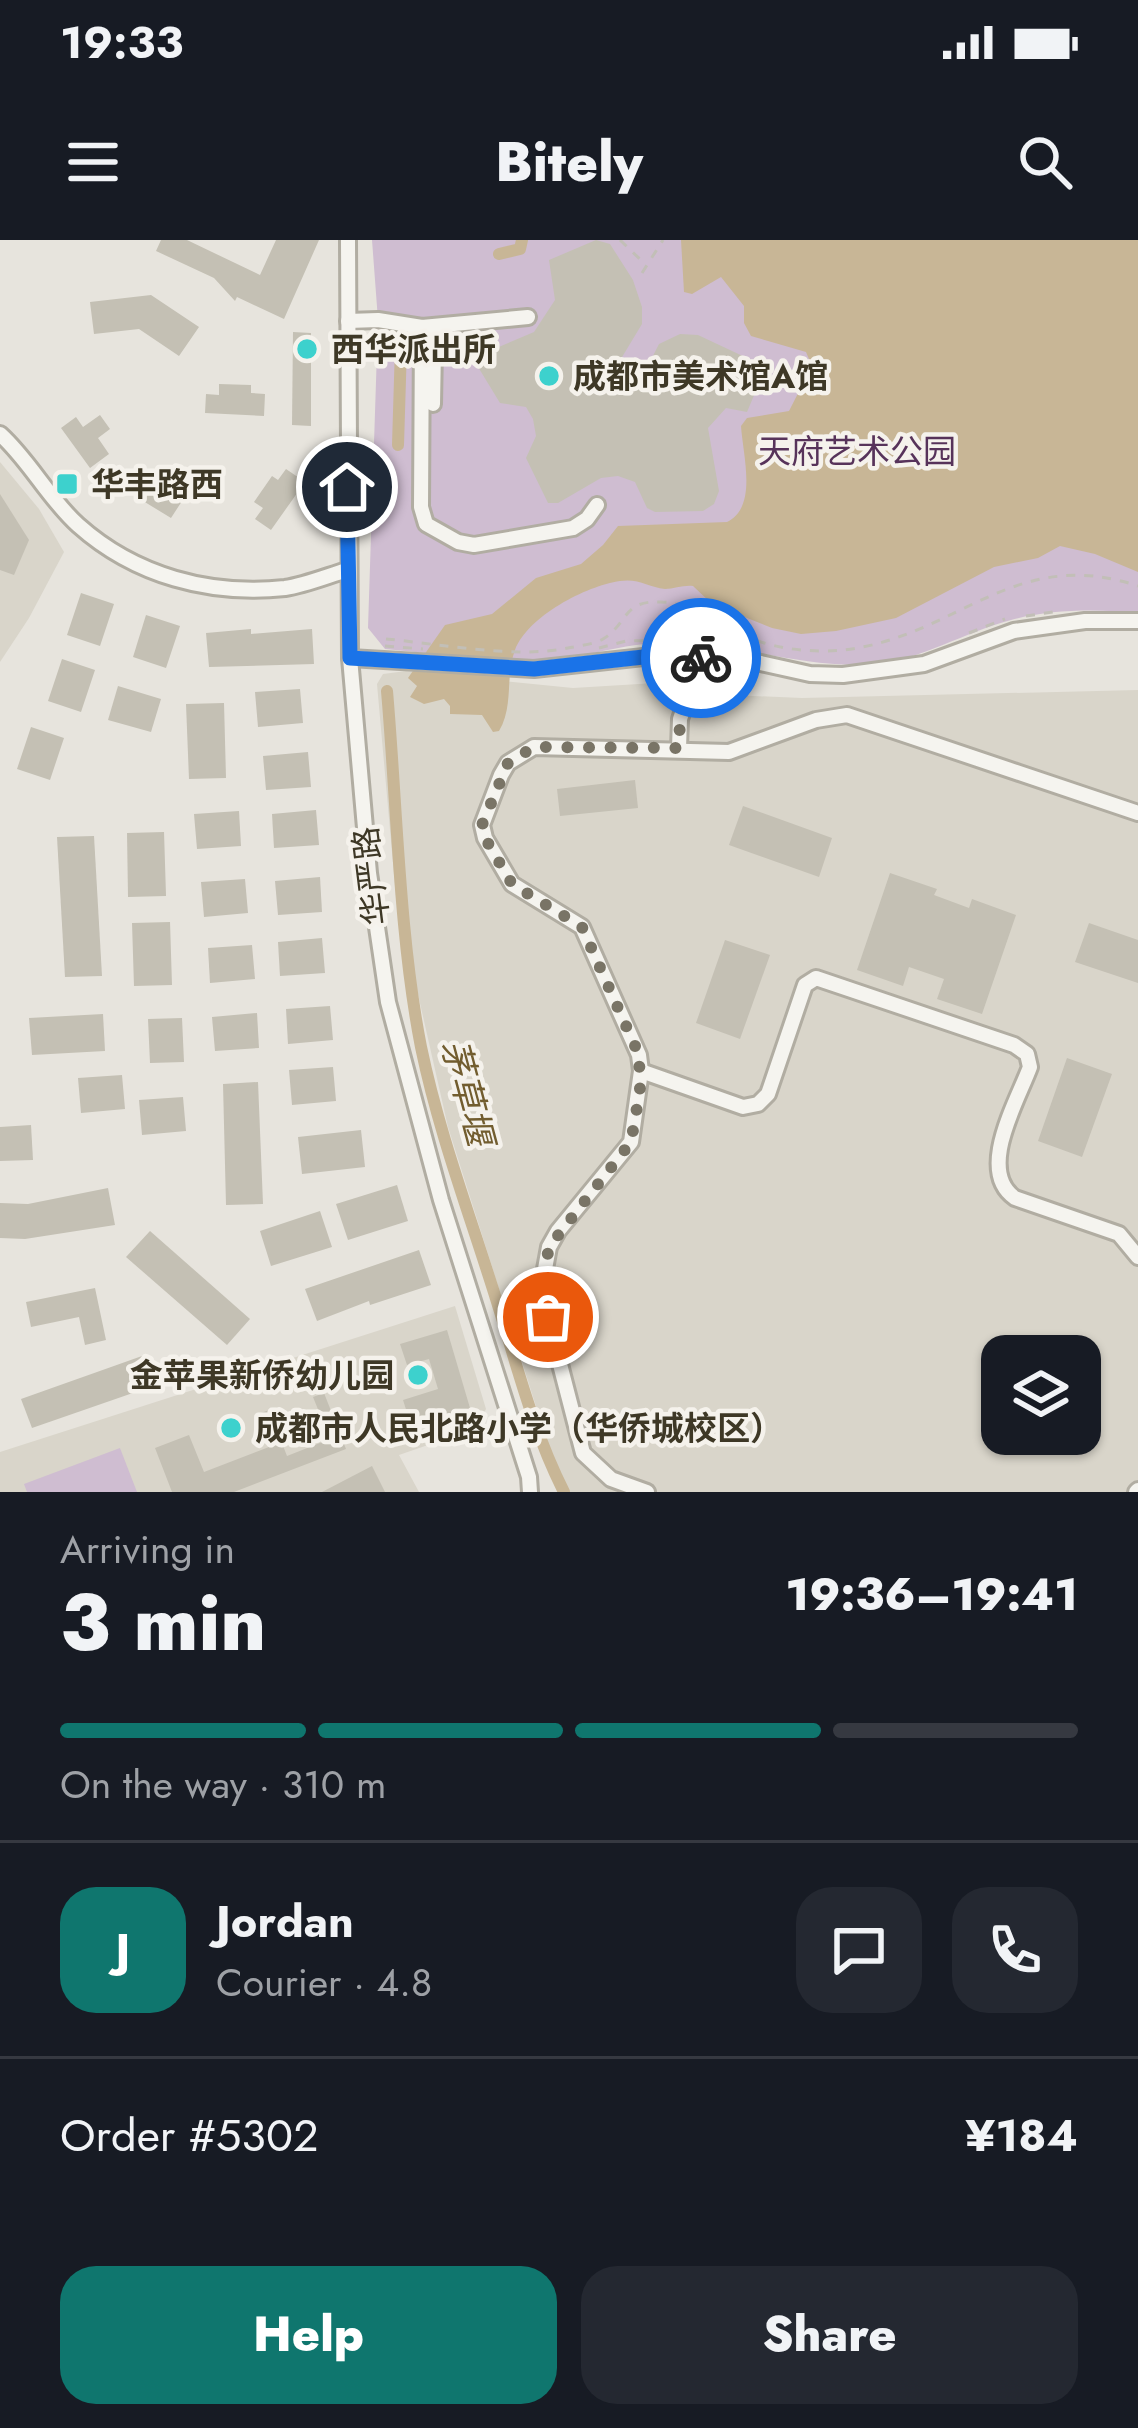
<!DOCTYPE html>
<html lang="en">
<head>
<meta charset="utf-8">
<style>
  body { margin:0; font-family:Jost,"Noto Sans SC",sans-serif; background:#242831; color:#f1f3f6; height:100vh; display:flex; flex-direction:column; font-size:45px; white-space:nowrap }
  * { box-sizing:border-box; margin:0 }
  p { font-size:39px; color:#9ea1a6 }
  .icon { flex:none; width:66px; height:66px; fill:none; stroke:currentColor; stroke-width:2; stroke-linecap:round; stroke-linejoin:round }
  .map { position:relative; height:1252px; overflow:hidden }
  .drawer { display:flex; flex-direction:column; background:#171b24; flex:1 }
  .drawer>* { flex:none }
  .fabs { position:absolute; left:981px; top:1095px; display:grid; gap:24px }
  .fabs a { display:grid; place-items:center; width:120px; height:120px; border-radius:24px; background:#171b24; box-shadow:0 3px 9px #0004; font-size:60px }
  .pin { position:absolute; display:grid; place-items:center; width:102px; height:102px; color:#fff; margin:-51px; border:6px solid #fff; border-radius:50%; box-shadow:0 3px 12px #0007 }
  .courier { position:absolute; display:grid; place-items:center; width:120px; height:120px; margin:-60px; border:9px solid #1a73e8; border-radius:50%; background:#fff; color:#222; box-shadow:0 3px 15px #0007 }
  .summary em { font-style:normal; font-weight:800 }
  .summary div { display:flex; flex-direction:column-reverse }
  .summary { display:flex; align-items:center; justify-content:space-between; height:204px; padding:0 60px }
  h1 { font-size:78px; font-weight:800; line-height:90px }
  .bar { display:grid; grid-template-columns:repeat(4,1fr); gap:18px 12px; align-content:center; height:144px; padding:0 60px }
  .bar i { height:15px; border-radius:9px; background:#363941 }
  .bar .current { background:#0f766e }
  .bar p { grid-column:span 4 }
  .line { display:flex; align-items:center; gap:30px; padding:0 60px; border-top:3px solid #363941 }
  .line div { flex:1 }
  .round { display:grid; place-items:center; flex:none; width:126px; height:126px; border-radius:36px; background:#242831 }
  .button { display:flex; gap:24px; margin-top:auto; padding:24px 60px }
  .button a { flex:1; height:138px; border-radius:36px; background:#0f766e; color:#fff; font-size:48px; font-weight:800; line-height:138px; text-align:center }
  .button a+a { background:#242831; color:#f1f3f6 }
  .status { display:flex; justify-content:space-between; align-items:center; height:84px; padding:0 60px; background:#171b24; direction:ltr }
  .status svg { height:33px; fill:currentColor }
  header { display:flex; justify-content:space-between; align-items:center; height:156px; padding:0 60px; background:#171b24; font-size:54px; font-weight:800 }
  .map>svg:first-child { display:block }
  .built { fill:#d9d5ca; fill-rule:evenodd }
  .green { fill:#cfbdd1 }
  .water { fill:#c8b696 }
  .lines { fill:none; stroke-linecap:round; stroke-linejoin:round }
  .canal { stroke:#c8b696; stroke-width:12 }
  .building { fill:#c4c0b4 }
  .minor-casing { stroke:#b1ada2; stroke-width:20 }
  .path { stroke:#c2bfb7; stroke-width:3; stroke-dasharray:9 9; stroke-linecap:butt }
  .minor { stroke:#f5f4ef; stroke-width:14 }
  .done { stroke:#797466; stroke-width:12; stroke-dasharray:0 21.6 }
  .route { stroke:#1a73e8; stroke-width:15 }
  .poi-dot { fill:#3dd1cd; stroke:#f5f2ec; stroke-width:4.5 }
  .labels { text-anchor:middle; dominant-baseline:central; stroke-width:9; stroke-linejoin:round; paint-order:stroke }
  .poi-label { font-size:33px; font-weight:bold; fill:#3e3826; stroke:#f5f2ec; text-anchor:start }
  .park-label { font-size:33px; fill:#57335a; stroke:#f5f2ec }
  .street-label { font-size:33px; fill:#3e3826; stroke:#f5f2ec }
  .water-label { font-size:36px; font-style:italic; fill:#725d2f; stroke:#f5f2ec }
</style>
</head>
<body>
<div class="status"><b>19:33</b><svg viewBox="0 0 49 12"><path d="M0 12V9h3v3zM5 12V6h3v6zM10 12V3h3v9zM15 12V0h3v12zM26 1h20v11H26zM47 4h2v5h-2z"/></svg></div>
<header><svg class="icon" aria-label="menu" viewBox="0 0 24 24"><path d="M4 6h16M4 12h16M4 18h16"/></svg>Bitely<svg class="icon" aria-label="search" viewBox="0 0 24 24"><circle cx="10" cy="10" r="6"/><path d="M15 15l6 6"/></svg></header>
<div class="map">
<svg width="1138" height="1252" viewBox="0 0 1138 1252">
  <rect width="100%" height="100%" fill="#e7e4dd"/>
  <g class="built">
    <path d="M0,222l39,47 25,43 -35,66 -29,44z"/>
    <path d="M406,431l167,17 99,-6 35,12 95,4 336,-8v802h-575l-115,-365 -52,-230 -19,-213 6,-10zM1002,1116h78v78h-78z"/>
    <path d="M455,1066l31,103 -9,19 -78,27 20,37h-419v-40z"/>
  </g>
  <g class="green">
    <path d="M372,0h766v373c-41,-4 -87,-4 -127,7 -47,12 -89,40 -138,44 -68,5 -131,-20 -199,-21 -47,-2 -89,16 -135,18 -50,2 -104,-8 -154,-12l-17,-21 10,-308z"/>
    <path d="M120,1208l17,44h-110l-3,-8z"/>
  </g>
  <path class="water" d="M681,0h457v332l-43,-18 -35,-8 -22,12 -44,9 -98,51 -60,13 -35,3 -29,-6 -60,-24 -19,-18c-10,-1 -19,3 -28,3 -16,-2 -27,-11 -45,-8 -34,5 -92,35 -105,69 -10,26 -1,56 -16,81l-6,1 -11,-17 -32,-1v-8l-6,-7 -20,5 -14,-7 7,-11 -9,-8 37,-53 47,-11 44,-36 45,-14 22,-19 15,-19 109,-4c31,-15 16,-66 14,-96l6,-8 42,-7 23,-45 -6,-14 -55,-16 -7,-13v-17l-23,-29 -29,17 -8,-2z"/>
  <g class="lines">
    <g class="canal">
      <path d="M499,14l21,-5 2,-9"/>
      <path d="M398,205l3,-99"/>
      <path d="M387,451c10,115 12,244 34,356 18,87 50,171 76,255 20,64 37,131 67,190"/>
    </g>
  </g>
  <g class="building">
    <path d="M161,0h26l73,35 16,-35h43l-35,79 -47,-22 -2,4 -21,-23 -58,-27z"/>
    <path d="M596,0l14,4 23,36 9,27v17l-29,48 5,15h19l22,-43 21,-10 18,1 68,32 -19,45 -21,-4 -18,20 11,63 -5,13 -11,7 -48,1 -8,-4 -12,-26 -17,-6 -17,2 -43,25h-10l-22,-45 10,-22 -3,-17 -7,-12 -26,-4 -25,-41v-5l59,-25 21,-32 -6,-40z"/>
    <path d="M151,55l48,32 -20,29 -40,-27 -45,5 -4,-32z"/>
    <path d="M293,92l18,1v93l-19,-1z"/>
    <path d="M219,144l32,1v8l14,1 -1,22 -59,-3 1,-19 13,1z"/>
    <path d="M100,175l10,14 -12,9 11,16 -19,14 -29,-40 15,-11 7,10z"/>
    <path d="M160,226l15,9 -8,13 17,10 -13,20 -41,-25 10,-16 10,6z"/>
    <path d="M286,229l19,13 -34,48 -16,-11 8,-11 -9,-6 18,-26 6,4z"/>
    <path d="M0,254l29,46 -15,35 -14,-5z"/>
    <path d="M81,353l33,11 -14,42 -33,-11z"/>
    <path d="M146,375l34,11 -14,42 -33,-11z"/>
    <path d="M251,389v5l61,-5 2,35 -105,3 -3,-34z"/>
    <path d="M62,419l33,11 -14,42 -33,-11z"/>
    <path d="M118,446l43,13 -10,33 -43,-12z"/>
    <path d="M300,449l3,34 -45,4 -3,-35z"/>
    <path d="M224,463l2,75 -37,1 -3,-75z"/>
    <path d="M31,487l33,11 -14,42 -33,-11z"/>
    <path d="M308,512l3,35 -45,3 -3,-34z"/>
    <path d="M635,540l3,28 -78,8 -3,-27z"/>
    <path d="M743,566l89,32 -13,39 -90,-32z"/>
    <path d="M316,570l3,35 -45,3 -2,-34z"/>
    <path d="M239,571l2,35 -44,3 -3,-35z"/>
    <path d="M164,592l2,64 -38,1 -1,-64z"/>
    <path d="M94,596l8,140 -37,1 -8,-140z"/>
    <path d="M890,633l47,16 -3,6 35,13 3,-9 44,16 -34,99 -45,-15 7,-20 -35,-12 -6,19 -46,-16z"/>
    <path d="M320,637l2,35 -44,3 -3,-34z"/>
    <path d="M245,639l3,34 -44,4 -3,-35z"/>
    <path d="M170,682l2,63 -38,1 -2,-63z"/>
    <path d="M1089,683l49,17v43l-63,-21z"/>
    <path d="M322,698l3,35 -45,3 -2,-34z"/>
    <path d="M725,700l45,15 -30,84 -44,-16z"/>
    <path d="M252,705l3,34 -45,4 -2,-35z"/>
    <path d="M330,766l3,34 -45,4 -2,-35z"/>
    <path d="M257,773l2,35 -44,3 -3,-34z"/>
    <path d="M103,774l2,37 -73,4 -3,-37z"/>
    <path d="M182,778l2,44 -34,1 -2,-44z"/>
    <path d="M1067,818l45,16 -30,83 -44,-16z"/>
    <path d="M333,827l3,34 -44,4 -3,-35z"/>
    <path d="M122,835l3,34 -44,4 -3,-35z"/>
    <path d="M258,842l5,122 -37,1 -3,-121z"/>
    <path d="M183,857l3,34 -44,4 -3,-35z"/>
    <path d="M31,885l2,35 -33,1v-34z"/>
    <path d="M361,890l4,37 -63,7 -4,-37z"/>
    <path d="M397,945l11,36 -60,19 -12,-36z"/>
    <path d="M108,948l7,37 -90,14 -25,-1v-35l28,1z"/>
    <path d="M320,971l12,36 -61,19 -11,-35z"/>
    <path d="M150,991l100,88 -23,26 -101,-88z"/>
    <path d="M419,1010l12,35 -61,20 -1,-4 -52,20 -12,-32z"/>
    <path d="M95,1048l11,52 -21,5 -6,-28 -48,10 -5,-25z"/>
    <path d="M447,1090l23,78 -59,17 -8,-25 35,-11 -9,-30 -22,6 -7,-21z"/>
    <path d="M142,1116l11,30 -121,42 -11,-29z"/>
    <path d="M324,1153l22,56 -112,43h-62l-17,-44 34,-13 15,37 65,-25 -13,-32 13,-5 18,46 43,-17 -17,-42z"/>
    <path d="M372,1226l13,26h-63z"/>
  </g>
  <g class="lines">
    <g class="minor-casing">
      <g id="minor">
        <path d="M348,0l2,418 19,215 19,129 53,198 88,277 1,15"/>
        <path d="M348,81l30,-1 44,7 106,-10"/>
        <path d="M433,164l1,-55 -12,-22 -1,180 5,17 32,18 16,3 99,-17 14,-9 10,-14"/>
        <path d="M0,194c30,27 48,64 78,91 57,51 132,71 207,63 20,-3 42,-12 62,-18"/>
        <path d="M350,418l184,11 146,-16 67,7 63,14 33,1 81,-11 90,-33 71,-10h53"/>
        <path d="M679,508l1,-29 22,-64"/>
        <path d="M641,831l102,36 15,-3 10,-10 37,-109 11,-7 198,67 13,9 3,13c-13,35 -54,104 -15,131l104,36 19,23"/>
        <path d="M647,1252l-36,-13 -28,-26 -42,-162 8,-44 9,-16 73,-89 10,-71 -2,-16 -57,-128 -70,-43 -27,-46 -3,-13 19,-50 7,-12 26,-16 195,5 87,-32 31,-5 291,98"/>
        <path d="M1136,1252l2,-2"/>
      </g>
    </g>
    <g class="path">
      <path d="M620,0l25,24"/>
      <path d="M642,33l21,-33"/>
      <path d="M1026,376l33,-5"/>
      <path d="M969,393l36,-14"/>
      <path d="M386,399c55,5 129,20 182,9 10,-2 27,-4 35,-9 26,-16 19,-39 58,-37 33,1 55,21 84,34 29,13 66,17 98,14 113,-12 171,-106 295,-64"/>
      <path d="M688,400l50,6"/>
      <path d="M385,406l38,3"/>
      <path d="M599,408l27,-7 52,-1"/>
    </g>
    <use href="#minor" class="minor"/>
  </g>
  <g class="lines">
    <path class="done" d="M548,1077l-7,-26 8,-44 82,-105 9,-52 -1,-35 -57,-128 -70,-43 -27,-46 -3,-13 26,-62 26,-16 145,1 1,-29 21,-61"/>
    <path class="route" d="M347,247l3,171 184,11 146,-16 22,2 -1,3"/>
  </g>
  <g class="poi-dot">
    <circle cx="307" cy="109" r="12"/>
    <circle cx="549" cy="136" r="12"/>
    <rect x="55" y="232" width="24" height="24" rx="6"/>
    <circle cx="418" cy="1135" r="12"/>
    <circle cx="231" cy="1188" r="12"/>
  </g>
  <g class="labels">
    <g class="poi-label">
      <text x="331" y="109">西华派出所</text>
      <text x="573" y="136">成都市美术馆A馆</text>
      <text x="91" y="244">华丰路西</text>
      <text x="394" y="1135" text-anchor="end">金苹果新侨幼儿园</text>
      <text x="255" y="1188">成都市人民北路小学（华侨城校区）</text>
    </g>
    <g class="park-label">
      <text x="857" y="211">天府艺术公园</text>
    </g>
    <g class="street-label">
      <text transform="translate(371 636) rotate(-97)">华严路</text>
    </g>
    <g class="water-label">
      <text transform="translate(468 852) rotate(75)">茅草堰</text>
    </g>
  </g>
</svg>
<div class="fabs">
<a><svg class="icon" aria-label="layers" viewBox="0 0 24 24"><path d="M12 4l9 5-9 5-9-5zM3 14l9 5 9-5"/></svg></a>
</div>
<div class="pin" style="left:548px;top:1077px;background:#ea580c"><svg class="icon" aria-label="bag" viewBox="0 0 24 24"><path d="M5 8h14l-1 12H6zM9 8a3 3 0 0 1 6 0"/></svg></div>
<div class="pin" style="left:347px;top:247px;background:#1f2937"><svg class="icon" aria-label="home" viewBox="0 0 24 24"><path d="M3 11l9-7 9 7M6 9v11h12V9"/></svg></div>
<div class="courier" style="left:701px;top:418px"><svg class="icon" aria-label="bike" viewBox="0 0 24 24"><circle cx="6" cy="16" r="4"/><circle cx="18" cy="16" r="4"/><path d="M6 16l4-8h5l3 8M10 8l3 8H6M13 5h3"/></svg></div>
</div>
<section class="drawer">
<div class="summary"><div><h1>3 min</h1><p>Arriving in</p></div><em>19:36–19:41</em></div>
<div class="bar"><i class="current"></i><i class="current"></i><i class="current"></i><i></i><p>On the way · 310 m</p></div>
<div class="line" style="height:216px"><b class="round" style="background:#0f766e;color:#fff">J</b><div><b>Jordan</b><p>Courier · 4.8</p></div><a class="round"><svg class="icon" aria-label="chat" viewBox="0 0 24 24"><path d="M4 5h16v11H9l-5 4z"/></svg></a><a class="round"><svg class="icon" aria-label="phone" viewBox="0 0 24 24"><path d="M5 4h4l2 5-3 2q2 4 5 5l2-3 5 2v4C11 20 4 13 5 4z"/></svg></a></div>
<div class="line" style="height:156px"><div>Order #5302</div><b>¥184</b></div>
<div class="button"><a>Help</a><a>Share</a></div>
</section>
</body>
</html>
